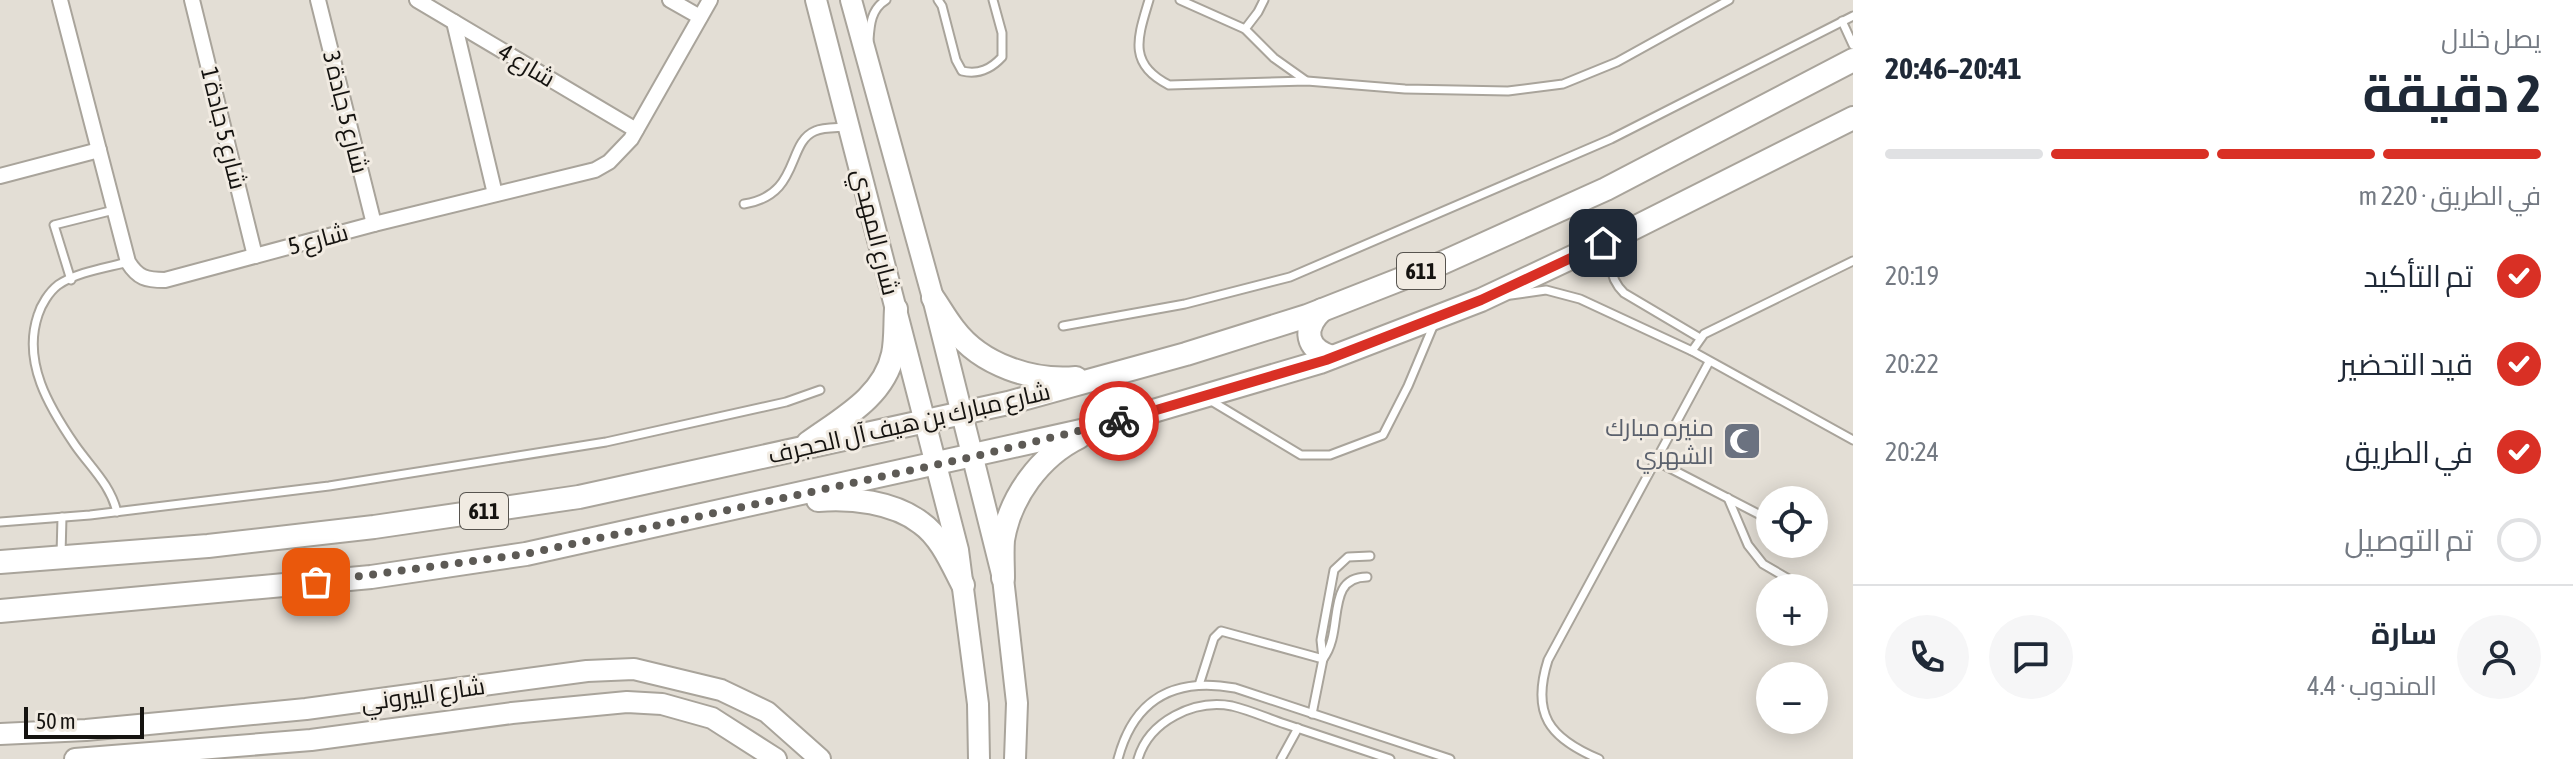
<!DOCTYPE html>
<html lang="ar">
<head>
<meta charset="utf-8">
<style>
  body { margin:0; font-family:"Asap Condensed",Cairo,sans-serif; background:#f6f6f7; color:#1f2937; direction:rtl; height:100vh; display:flex; flex-direction:column; font-size:30px; white-space:nowrap }
  * { box-sizing:border-box; margin:0 }
  p { font-size:26px; color:#747a83 }
  .icon { flex:none; width:44px; height:44px; fill:none; stroke:currentColor; stroke-width:2; stroke-linecap:round; stroke-linejoin:round }
  .map { position:relative; flex:1; overflow:hidden; direction:ltr }
  .sheet { display:flex; flex-direction:column; background:#fff; width:720px }
  .sheet>* { flex:none }
  .buttons { position:absolute; left:1756px; top:486px; display:grid; gap:16px }
  .buttons a { display:grid; place-items:center; width:72px; height:72px; border-radius:50%; background:#fff; box-shadow:0 4px 20px #0003; font-size:40px }
  .scale { position:absolute; left:24px; bottom:20px; width:120px; box-sizing:border-box; padding-left:8px; border:4px solid #151310; border-top:0; font-size:22px; line-height:28px; white-space:nowrap; color:#151310; -webkit-text-stroke:6px #f1ebe2; paint-order:stroke }
  .pin { position:absolute; display:grid; place-items:center; width:68px; height:68px; color:#fff; margin:-34px; border-radius:16px; box-shadow:0 4px 12px #0006 }
  .courier { position:absolute; display:grid; place-items:center; width:80px; height:80px; margin:-40px; border:6px solid #d93025; border-radius:50%; background:#fff; color:#222; box-shadow:0 2px 10px #0007 }
  .headline em { font-style:normal; font-weight:700 }
  .headline div { display:flex; flex-direction:column-reverse }
  .headline { display:flex; align-items:center; justify-content:space-between; height:136px; padding:0 32px }
  h1 { font-size:52px; font-weight:700; line-height:60px }
  .bar { display:grid; grid-template-columns:repeat(4,1fr); gap:12px 8px; align-content:center; height:96px; padding:0 32px }
  .bar i { height:10px; border-radius:6px; background:#e0e1e3 }
  .bar .selected { background:#d93025 }
  .bar p { grid-column:span 4 }
  .line { display:flex; align-items:center; gap:20px; padding:0 32px; border-top:2px solid #e0e1e3 }
  .line div { flex:1 }
  .round { display:grid; place-items:center; flex:none; width:84px; height:84px; border-radius:42px; background:#f6f6f7 }
  ol { padding:0 32px; list-style:none }
  li { display:flex; align-items:center; gap:24px; height:88px }
  li p { margin-inline-start:auto }
  li .icon { padding:8px; border-radius:50%; background:#d93025; color:#fff; stroke-width:4 }
  li:last-child { color:#747a83 }
  li i { width:44px; height:44px; border:4px solid #e0e1e3; border-radius:50% }
  main { display:flex; flex:1; min-height:0 }
  .map>svg:first-child { display:block }
  .lines { fill:none; stroke-linecap:round; stroke-linejoin:round }
  .lane-casing { stroke:#a9a49b; stroke-width:11 }
  .street-casing { stroke:#a9a49b; stroke-width:18 }
  .secondary-casing { stroke:#a9a49b; stroke-width:24 }
  .primary-casing { stroke:#a9a49b; stroke-width:26 }
  .lane { stroke:#fff; stroke-width:7 }
  .street { stroke:#fff; stroke-width:14 }
  .secondary { stroke:#fff; stroke-width:20 }
  .primary { stroke:#fff; stroke-width:22 }
  .done { stroke:#5d5a55; stroke-width:8; stroke-dasharray:0 14.4 }
  .route { stroke:#d93025; stroke-width:10 }
  .labels { text-anchor:middle; dominant-baseline:central; stroke-width:6; stroke-linejoin:round; paint-order:stroke }
  .shield { fill:#f1ebe2; stroke:#57544f; stroke-width:2 }
  .shield-label { font-size:22px; font-weight:bold; fill:#151310 }
  .street-label { font-size:24px; fill:#151310; stroke:#f1ebe2 }
  .worship-label { font-size:24px; fill:#5b616d; stroke:#f1ebe2; text-anchor:end }
</style>
</head>
<body>
<main>
<section class="sheet">
<div class="headline"><div><h1>2 دقيقة</h1><p>يصل خلال</p></div><em>20:41–20:46</em></div>
<div class="bar"><i class="selected"></i><i class="selected"></i><i class="selected"></i><i></i><p>في الطريق · 220 m</p></div>
<ol>
<li><svg class="icon" aria-label="check" viewBox="0 0 24 24"><path d="M5 12l5 5 9-10"/></svg>تم التأكيد<p>20:19</p></li>
<li><svg class="icon" aria-label="check" viewBox="0 0 24 24"><path d="M5 12l5 5 9-10"/></svg>قيد التحضير<p>20:22</p></li>
<li><svg class="icon" aria-label="check" viewBox="0 0 24 24"><path d="M5 12l5 5 9-10"/></svg>في الطريق<p>20:24</p></li>
<li><i></i>تم التوصيل</li>
</ol>
<div class="line" style="height:144px"><a class="round"><svg class="icon" aria-label="person" viewBox="0 0 24 24"><circle cx="12" cy="8" r="4"/><path d="M4 21q1-7 8-7t8 7"/></svg></a><div><b>سارة</b><p>المندوب · 4.4</p></div><a class="round"><svg class="icon" aria-label="chat" viewBox="0 0 24 24"><path d="M4 5h16v11H9l-5 4z"/></svg></a><a class="round"><svg class="icon" aria-label="phone" viewBox="0 0 24 24"><path d="M5 4h4l2 5-3 2q2 4 5 5l2-3 5 2v4C11 20 4 13 5 4z"/></svg></a></div>
</section>
<div class="map">
<svg width="1853" height="759" viewBox="0 0 1853 759">
  <rect width="100%" height="100%" fill="#e3ded5"/>
  <g class="lines">
    <g class="lane-casing">
      <g id="lane">
        <path d="M938,0l4,6 14,54 6,11c17,4 29,-2 40,-14v-24l-9,-33"/>
        <path d="M1149,0c-11,37 -22,64 20,85l138,-4 98,8 103,2 55,-7 54,-22 112,-62"/>
        <path d="M1180,0l65,29 29,29 31,22"/>
        <path d="M1842,21l11,24"/>
        <path d="M1245,29l13,-17 6,-12"/>
        <path d="M869,40c1,-15 2,-31 17,-40"/>
        <path d="M744,204c57,-9 42,-61 71,-73 9,-4 22,-3 32,-4"/>
        <path d="M1620,242c-12,18 -12,35 4,51l76,45"/>
        <path d="M71,280l-17,-55 60,-15"/>
        <path d="M1511,295l35,-5 34,9 112,52 161,89"/>
        <path d="M1063,326l122,-22 105,-27 321,-138 242,-123"/>
        <path d="M1692,351l12,-17 149,-73"/>
        <path d="M1208,399l93,56h29l53,-20 25,-49 26,-62"/>
        <path d="M1656,461l114,59"/>
        <path d="M1728,498l20,47 15,19 36,21"/>
        <path d="M117,512c-7,-28 -26,-44 -42,-67 -26,-38 -53,-83 -37,-130 3,-10 11,-23 20,-30 19,-13 47,-17 70,-23"/>
        <path d="M0,522l90,-7 239,-29 277,-44 180,-40 34,-12"/>
        <path d="M61,555l1,-38"/>
        <path d="M1323,659c22,-28 1,-82 44,-82"/>
        <path d="M1199,685l15,-47 7,-7 102,28"/>
        <path d="M1312,714l11,-55 -2,-19 13,-70 14,-13 22,-1"/>
        <path d="M1118,759c16,-61 57,-82 117,-71l215,71"/>
        <path d="M1138,759c11,-38 56,-60 94,-53 17,4 35,12 53,18 35,12 70,23 105,35"/>
        <path d="M1281,759l17,-31"/>
        <path d="M1599,759c-50,-21 -68,-45 -51,-99l161,-298"/>
      </g>
    </g>
    <g class="street-casing">
      <g id="street">
        <path d="M60,0l68,262c10,16 18,18 37,18l209,-56 221,-54 14,-8 22,-23 79,-139"/>
        <path d="M192,0l63,256"/>
        <path d="M318,0l56,224"/>
        <path d="M417,0l219,130"/>
        <path d="M670,0l30,17"/>
        <path d="M454,22l41,172"/>
        <path d="M0,176l99,-26"/>
      </g>
    </g>
    <g class="secondary-casing">
      <g id="secondary">
        <path d="M816,0l142,550 20,154 1,55"/>
        <path d="M851,0l82,298 70,280 14,125 -2,56"/>
        <path d="M0,734l86,-4 220,-21 281,-38 47,-2 87,21 46,22 53,47"/>
        <path d="M75,759l236,-19 201,-27 115,-11 35,2 50,14 64,41"/>
      </g>
    </g>
    <g class="primary-casing">
      <g id="primary">
        <path d="M933,298c7,10 13,21 21,31 27,36 79,53 122,49"/>
        <path d="M1322,310c-20,19 -16,39 10,47"/>
        <path d="M808,443c33,-24 76,-46 85,-89 3,-14 2,-30 3,-45"/>
        <path d="M818,500c32,-3 76,2 103,23 20,14 31,41 42,62"/>
        <path d="M0,562l208,-16 166,-19 205,-30 429,-94 178,-49 121,-38 135,-53 164,-74 247,-129"/>
        <path d="M1003,578c0,-12 -1,-26 0,-38 7,-43 37,-84 76,-103"/>
        <path d="M0,611l371,-34 155,-23 573,-127 221,-65 161,-62 147,-69 225,-113"/>
      </g>
    </g>
    <use href="#lane" class="lane"/>
    <use href="#street" class="street"/>
    <use href="#secondary" class="secondary"/>
    <use href="#primary" class="primary"/>
  </g>
  <g class="lines">
    <path class="done" d="M316,582l210,-28 446,-97 147,-36"/>
    <path class="route" d="M1119,421l207,-61 155,-60 122,-57"/>
  </g>
  <defs>
    <g id="mosque-square" transform="scale(2)"><rect x="-9" y="-9" width="18" height="18" rx="4" fill="#6b7280" stroke="#f1ebe2"/><path d="M3.5-4.9A6 6 0 1 0 3.5 4.9A5 5 0 1 1 3.5-4.9Z" fill="#fff"/></g>
  </defs>
  <g fill-rule="evenodd">
    <use href="#mosque-square" x="1742" y="441"/>
  </g>
  <g class="labels">
    <g class="shield">
      <rect x="1397" y="253" width="48" height="36" rx="6"/>
      <rect x="460" y="493" width="48" height="36" rx="6"/>
    </g>
    <g class="shield-label">
      <text x="1421" y="271">611</text>
      <text x="484" y="511">611</text>
    </g>
    <g class="street-label">
      <text transform="translate(527 65) rotate(31)">شارع 4</text>
      <text transform="translate(346 112) rotate(76)">شارع 5 جادة 3</text>
      <text transform="translate(224 128) rotate(76)">شارع 5 جادة 1</text>
      <text transform="translate(876 232) rotate(76)">شارع المهدي</text>
      <text transform="translate(318 239) rotate(-15)">شارع 5</text>
      <text transform="translate(909 423) rotate(-13)">شارع مبارك بن هيف آل الحجرف</text>
      <text transform="translate(423 694) rotate(-8)">شارع البيروني</text>
    </g>
    <g class="worship-label">
      <text x="1714" y="427">منيره مبارك<tspan x="1714" dy="28">الشهري</tspan></text>
    </g>
  </g>
</svg>
<div class="buttons">
<a><svg class="icon" aria-label="locate" viewBox="0 0 24 24"><circle cx="12" cy="12" r="6"/><path d="M12 2v4M12 18v4M2 12h4M18 12h4"/></svg></a>
<a>+</a>
<a>−</a>
</div>
<div class="scale">50 m</div>
<div class="pin" style="left:316px;top:582px;background:#ea580c"><svg class="icon" aria-label="bag" viewBox="0 0 24 24"><path d="M5 8h14l-1 12H6zM9 8a3 3 0 0 1 6 0"/></svg></div>
<div class="pin" style="left:1603px;top:243px;background:#1f2937"><svg class="icon" aria-label="home" viewBox="0 0 24 24"><path d="M3 11l9-7 9 7M6 9v11h12V9"/></svg></div>
<div class="courier" style="left:1119px;top:421px"><svg class="icon" aria-label="bike" viewBox="0 0 24 24"><circle cx="6" cy="16" r="4"/><circle cx="18" cy="16" r="4"/><path d="M6 16l4-8h5l3 8M10 8l3 8H6M13 5h3"/></svg></div>
</div>
</main>
</body>
</html>
